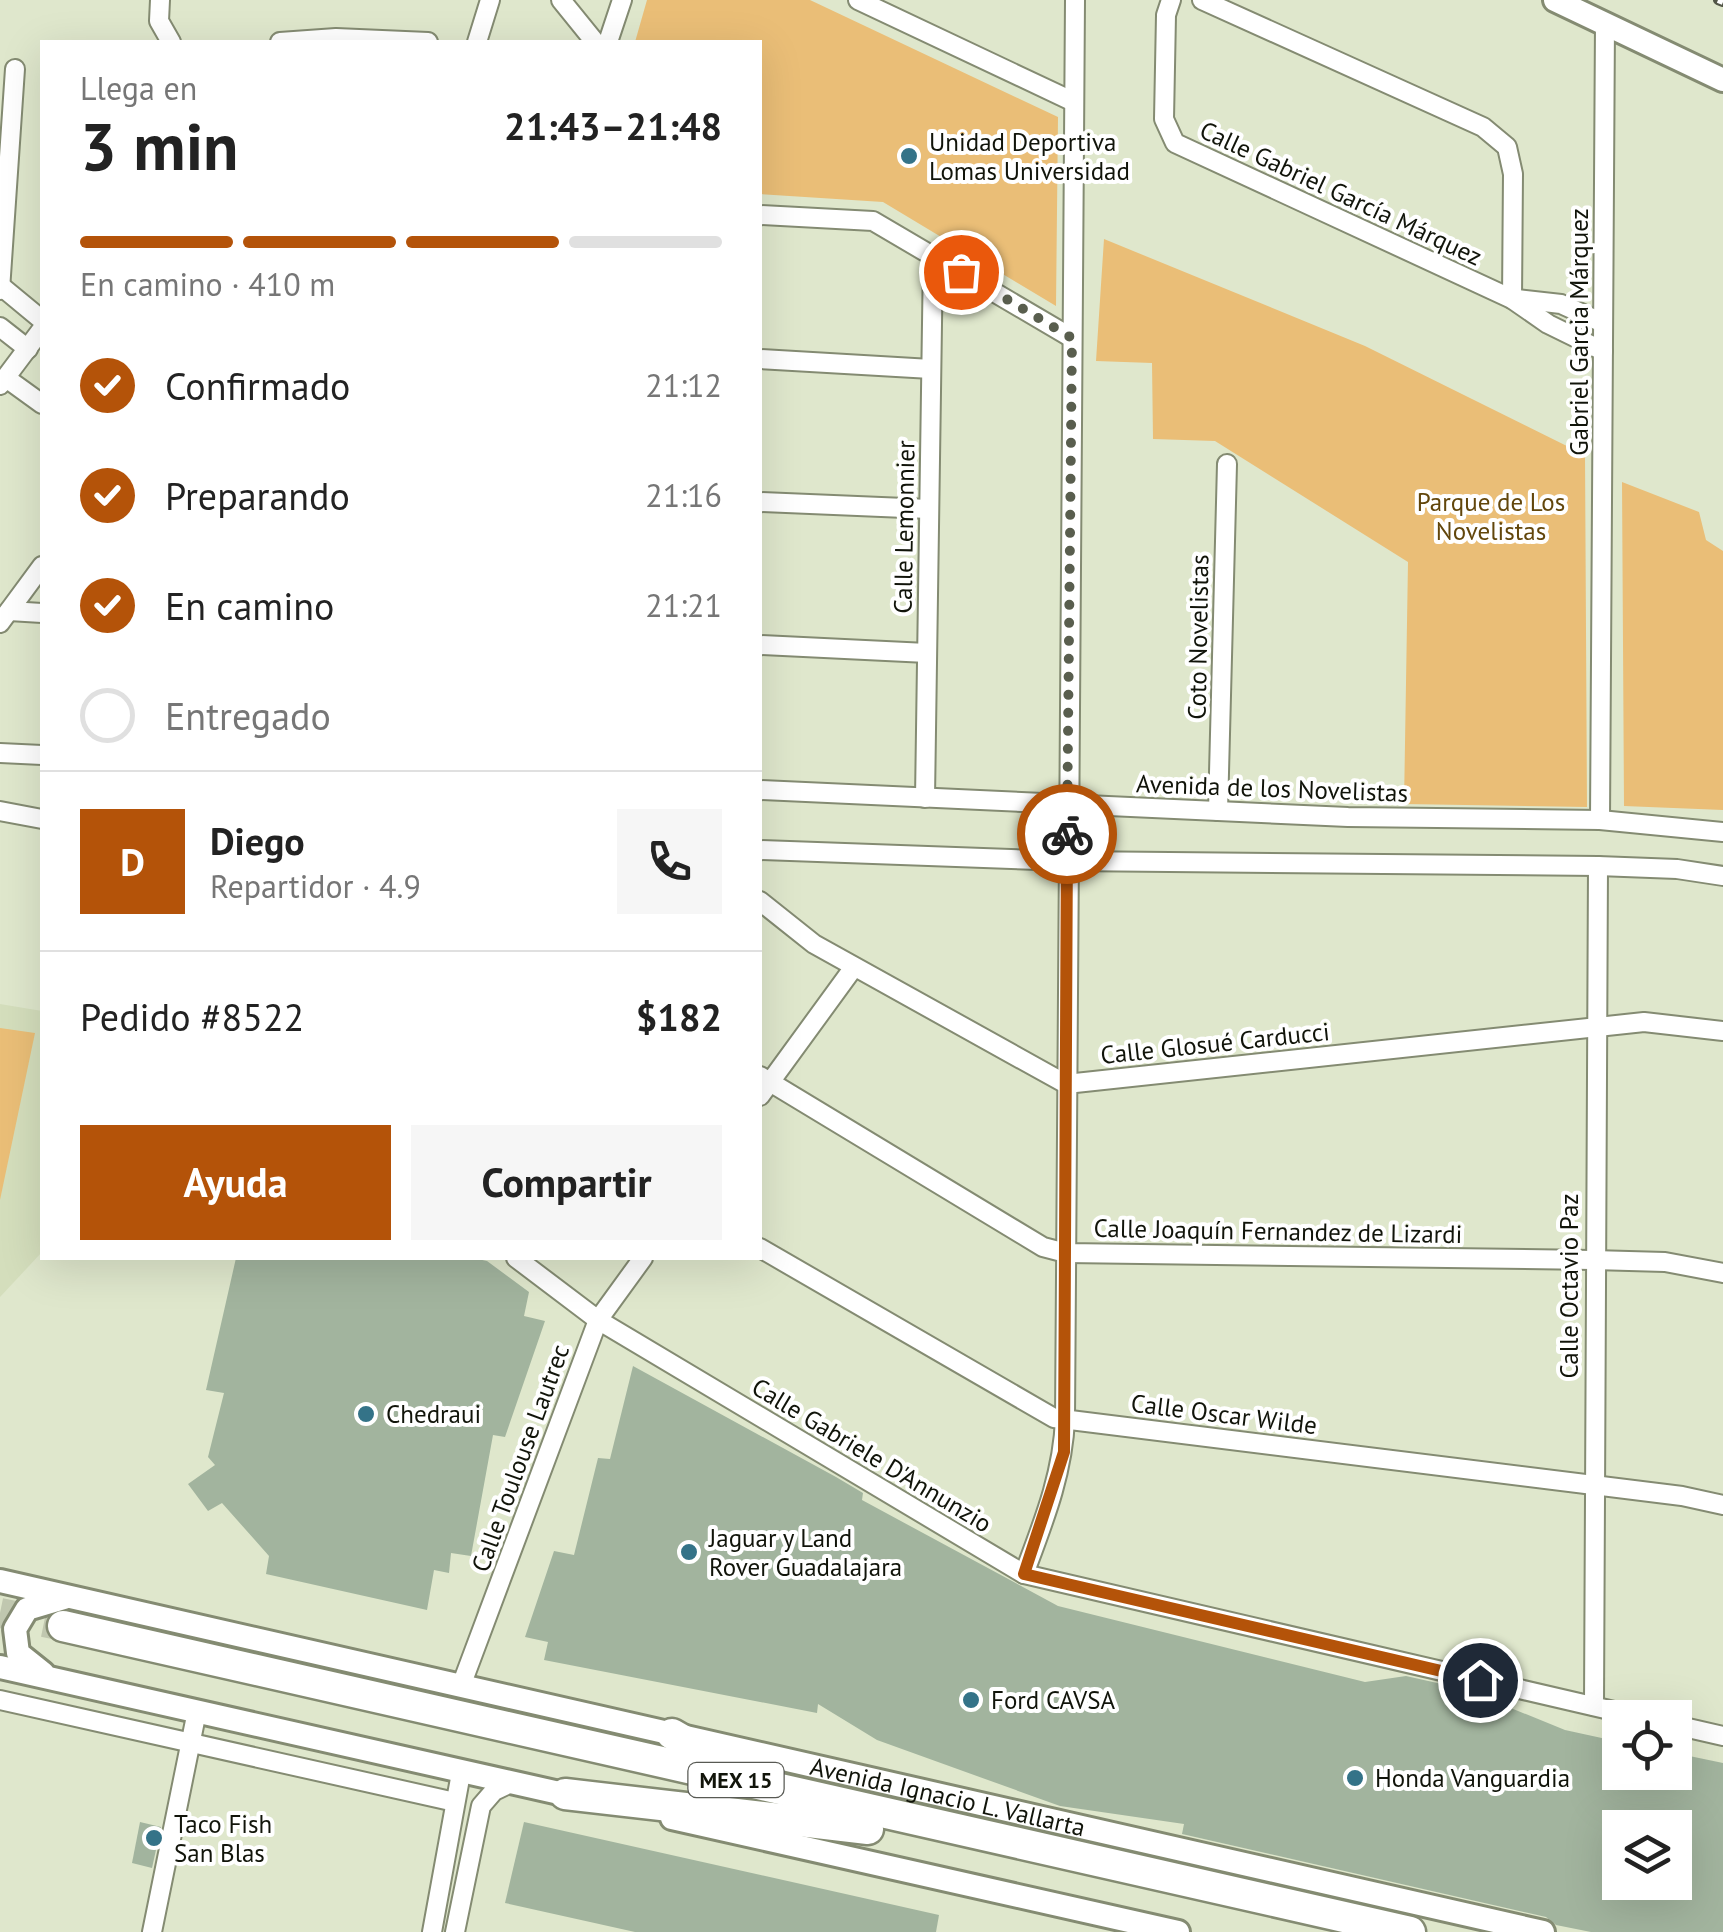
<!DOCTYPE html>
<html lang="es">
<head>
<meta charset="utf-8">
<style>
  body { margin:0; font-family:"PT Sans",sans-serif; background:#f6f6f6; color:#222; height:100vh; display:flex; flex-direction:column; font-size:38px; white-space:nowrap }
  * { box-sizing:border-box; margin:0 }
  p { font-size:32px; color:#767676 }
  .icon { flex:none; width:55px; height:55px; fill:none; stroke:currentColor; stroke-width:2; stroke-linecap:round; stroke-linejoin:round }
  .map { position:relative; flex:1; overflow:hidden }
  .side { position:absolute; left:40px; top:40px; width:722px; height:1220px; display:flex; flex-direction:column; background:#fff; border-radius:0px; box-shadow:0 10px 40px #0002 }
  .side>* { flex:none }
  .fabs { position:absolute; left:1602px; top:1700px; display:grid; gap:20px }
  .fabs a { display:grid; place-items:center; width:90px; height:90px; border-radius:0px; background:#fff; box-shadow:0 10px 40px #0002; font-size:50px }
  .pin { position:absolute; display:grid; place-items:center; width:85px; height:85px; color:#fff; margin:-42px; border:5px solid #fff; border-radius:50%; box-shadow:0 2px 10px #0007 }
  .courier { position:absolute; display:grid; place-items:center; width:100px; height:100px; margin:-50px; border:8px solid #b45309; border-radius:50%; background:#fff; color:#222; box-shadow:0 2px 12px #0007 }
  .head em { font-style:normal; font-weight:800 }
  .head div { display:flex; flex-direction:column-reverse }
  .head { display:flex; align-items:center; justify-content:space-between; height:170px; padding:0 40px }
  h1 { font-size:65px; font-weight:800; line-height:75px }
  .bar { display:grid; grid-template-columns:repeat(4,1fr); gap:15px 10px; align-content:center; height:120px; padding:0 40px }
  .bar i { height:12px; border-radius:8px; background:#e0e0e0 }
  .bar .selected { background:#b45309 }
  .bar p { grid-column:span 4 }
  .line { display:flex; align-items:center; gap:25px; padding:0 40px; border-top:2px solid #e0e0e0 }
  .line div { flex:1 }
  .round { display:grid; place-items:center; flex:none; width:105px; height:105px; border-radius:0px; background:#f6f6f6 }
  ol { padding:0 40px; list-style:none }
  li { display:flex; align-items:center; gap:30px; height:110px }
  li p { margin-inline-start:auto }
  li .icon { padding:10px; border-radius:50%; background:#b45309; color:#fff; stroke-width:4 }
  li:last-child { color:#767676 }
  li i { width:55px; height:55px; border:5px solid #e0e0e0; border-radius:50% }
  .cta { display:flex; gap:20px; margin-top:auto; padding:20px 40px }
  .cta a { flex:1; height:115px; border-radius:0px; background:#b45309; color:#fff; font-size:40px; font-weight:800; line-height:115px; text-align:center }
  .cta a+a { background:#f6f6f6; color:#222 }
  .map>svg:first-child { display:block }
  .built { fill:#d4debc }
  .green { fill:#eabe77 }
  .building { fill:#a2b49e; fill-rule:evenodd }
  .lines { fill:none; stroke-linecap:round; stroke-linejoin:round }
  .trunk-tunnel { stroke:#c0c7af; stroke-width:30; stroke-dasharray:30 15; stroke-linecap:butt }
  .minor-casing { stroke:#848b72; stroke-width:22 }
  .tertiary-casing { stroke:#848b72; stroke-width:28 }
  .trunk-casing { stroke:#848b72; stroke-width:35 }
  .minor { stroke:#fff; stroke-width:18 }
  .tertiary { stroke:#fff; stroke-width:22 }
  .trunk { stroke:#fff; stroke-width:30 }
  .rail-casing { stroke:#525647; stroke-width:10 }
  .rail { stroke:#fff; stroke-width:6; stroke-dasharray:19; stroke-linecap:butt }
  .done { stroke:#595e4e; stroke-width:10; stroke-dasharray:0 18 }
  .route { stroke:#b45309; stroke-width:12 }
  .poi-dot { fill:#347388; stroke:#fff; stroke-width:4 }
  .labels { text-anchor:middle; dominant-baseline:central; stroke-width:8; stroke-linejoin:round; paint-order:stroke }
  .shield { fill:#fff; stroke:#585a54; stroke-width:2.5 }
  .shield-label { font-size:22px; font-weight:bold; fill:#11140a }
  .poi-label { font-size:25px; fill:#11140a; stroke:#fff; text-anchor:start }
  .street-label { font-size:25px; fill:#11140a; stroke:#fff }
  .park-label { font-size:25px; fill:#62460b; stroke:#fff }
</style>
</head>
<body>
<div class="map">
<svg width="1723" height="1932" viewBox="0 0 1723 1932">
  <rect width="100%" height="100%" fill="#dfe7cc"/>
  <path class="built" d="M0,1004l42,7v241l-42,45z"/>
  <g class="green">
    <path d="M647,0h163l248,117 -2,189 -173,-104 -123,-8v-152h-125z"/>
    <path d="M1104,239l261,107 220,109 2,352 -183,-3 4,-242 -193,-121 -62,-2 -1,-76 -56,-2z"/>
    <path d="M1622,482l77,30 7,28 17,11v259l-99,-4z"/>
    <path d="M0,1028l35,5 -35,167z"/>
  </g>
  <g class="building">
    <path d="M236,1258h237l14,3 42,31 -5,24 21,5 -40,116 -12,-2 -22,121 -20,-3 -2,20 -15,-3 -7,40 -161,-36 3,-18 -47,-53 -14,8 -20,-27 27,-19 -7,-8 16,-64 -18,-3z"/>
    <path d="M633,1366l203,111 27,16 -1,7 196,106 307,76 41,-6 58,13 101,41 55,12v30h55v-19l48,10v169h-132l-35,-7 -10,-8 -364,-83 2,-10 -124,-18 -183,-66 -59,-36 -1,9 -273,-53 4,-18 -23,-5 29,-86 20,4 24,-97 12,1zM1620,1828h55v54h-55z"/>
    <path d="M140,1822l21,5 -9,41 -20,-5z"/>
    <path d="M524,1822l415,93 -3,17h-301l-130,-29z"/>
  </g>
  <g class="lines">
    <path class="trunk-tunnel" d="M0,1613l63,13"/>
    <g class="minor-casing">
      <g id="minor">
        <path d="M160,0l-1,21 12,21"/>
        <path d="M561,0l34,42"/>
        <path d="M858,0l216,102"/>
        <path d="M1171,0l-5,15 -2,104 11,24 337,156 36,25 55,27"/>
        <path d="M1202,0l281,127 24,20 6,27 -1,125"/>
        <path d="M280,42l56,-4 92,4"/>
        <path d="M477,42l13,-42"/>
        <path d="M608,42l14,-42"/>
        <path d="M760,215l113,6 199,117"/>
        <path d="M2,287l40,33"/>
        <path d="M0,290l15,-221"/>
        <path d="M1517,299l44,5 42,19"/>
        <path d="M0,327l28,22"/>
        <path d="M760,359l171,10"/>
        <path d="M6,378l36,26"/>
        <path d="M0,385l42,-56"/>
        <path d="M760,502l169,7"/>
        <path d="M9,611l33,2"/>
        <path d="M0,623l42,-57"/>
        <path d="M760,645l167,8"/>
        <path d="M0,753l42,2"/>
        <path d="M760,790l588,27 252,3 123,12"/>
        <path d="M925,798l8,-542"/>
        <path d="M0,811l42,8"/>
        <path d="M1218,811l9,-347"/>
        <path d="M1600,820l5,-797"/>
        <path d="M760,850l307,11 531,5 79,3 46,7"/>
        <path d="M760,901l54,43 252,140 578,-62 79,9"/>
        <path d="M760,1076l283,171 23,6 527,7 72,2 58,11"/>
        <path d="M760,1096l94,-129"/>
        <path d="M760,1248l294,170 628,78 41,9"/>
        <path d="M516,1258l82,62 426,254 620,144"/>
        <path d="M1024,1574c19,-51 39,-100 41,-155l10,-1419"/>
        <path d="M461,1686l137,-366 45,-62"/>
        <path d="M0,1700l455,102"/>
        <path d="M1594,1706l4,-840"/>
        <path d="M1675,1725l48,11"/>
        <path d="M152,1932l45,-221"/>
        <path d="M432,1932l29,-159"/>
        <path d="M455,1932l26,-126 13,-15 19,-9"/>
      </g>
    </g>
    <g class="tertiary-casing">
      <g id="tertiary">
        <path d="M1555,0l168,80"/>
        <path id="s1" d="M0,1581l1543,351"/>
        <path d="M0,1667l577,130"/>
        <path d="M43,1673l-25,-20 -3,-24 12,-20 37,-11"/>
        <path d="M672,1818l506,114"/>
      </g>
    </g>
    <g class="trunk-casing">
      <g id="trunk">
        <path d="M63,1626l1347,306"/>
        <path d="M672,1734l63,36"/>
        <path d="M565,1794l303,35"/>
      </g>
    </g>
    <use href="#minor" class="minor"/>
    <use href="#tertiary" class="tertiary"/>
    <use href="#trunk" class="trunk"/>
    <g class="rail-casing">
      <path id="rail" d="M1718,0l5,2"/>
    </g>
    <use href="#rail" class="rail"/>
  </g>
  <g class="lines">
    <path class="done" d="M961,272l111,66 -5,496"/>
    <path class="route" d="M1067,834l-3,618 -40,122 456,106"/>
  </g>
  <g class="poi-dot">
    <circle cx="909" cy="156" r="10"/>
    <circle cx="366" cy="1414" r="10"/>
    <circle cx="689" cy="1552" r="10"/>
    <circle cx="971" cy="1700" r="10"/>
    <circle cx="1355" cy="1778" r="10"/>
    <circle cx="154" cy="1838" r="10"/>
  </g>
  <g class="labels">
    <rect class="shield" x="688.5" y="1763" width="95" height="34" rx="8"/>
    <g class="shield-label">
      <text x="736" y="1780">MEX 15</text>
    </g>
    <g class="poi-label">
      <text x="929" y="142">Unidad Deportiva<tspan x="929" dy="29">Lomas Universidad</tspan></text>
      <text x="386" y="1414">Chedraui</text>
      <text x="709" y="1538">Jaguar y Land<tspan x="709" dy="29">Rover Guadalajara</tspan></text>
      <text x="991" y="1700">Ford CAVSA</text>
      <text x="1375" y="1778">Honda Vanguardia</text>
      <text x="174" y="1824">Taco Fish<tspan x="174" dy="29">San Blas</tspan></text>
    </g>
    <g class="street-label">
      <text transform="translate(1341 193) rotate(25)">Calle Gabriel García Márquez</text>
      <text transform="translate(1579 332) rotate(-90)">Gabriel Garcia Márquez</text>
      <text transform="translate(904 527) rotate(-89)">Calle Lemonnier</text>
      <text transform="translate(1198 637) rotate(-89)">Coto Novelistas</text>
      <text transform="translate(1272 788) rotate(2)">Avenida de los Novelistas</text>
      <text transform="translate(1215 1043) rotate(-6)">Calle Glosué Carducci</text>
      <text transform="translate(1278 1231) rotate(1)">Calle Joaquín Fernandez de Lizardi</text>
      <text transform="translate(1569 1286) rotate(-90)">Calle Octavio Paz</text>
      <text transform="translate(1224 1414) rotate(7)">Calle Oscar Wilde</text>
      <text transform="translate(872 1455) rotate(31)">Calle Gabriele D'Annunzio</text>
      <text transform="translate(520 1458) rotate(-70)">Calle Toulouse Lautrec</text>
      <text stroke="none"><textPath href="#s1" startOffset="972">Avenida Ignacio L. Vallarta</textPath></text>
    </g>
    <g class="park-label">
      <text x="1491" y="502">Parque de Los<tspan x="1491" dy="29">Novelistas</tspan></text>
    </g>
  </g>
</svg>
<div class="fabs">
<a><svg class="icon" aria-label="locate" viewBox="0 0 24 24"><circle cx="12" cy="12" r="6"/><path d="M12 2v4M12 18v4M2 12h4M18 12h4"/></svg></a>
<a><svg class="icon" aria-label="layers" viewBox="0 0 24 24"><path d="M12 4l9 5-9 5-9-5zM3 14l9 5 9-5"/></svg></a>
</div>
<div class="pin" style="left:961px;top:272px;background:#ea580c"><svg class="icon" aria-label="bag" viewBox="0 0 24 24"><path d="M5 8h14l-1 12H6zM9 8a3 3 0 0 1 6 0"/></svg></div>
<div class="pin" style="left:1480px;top:1680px;background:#1f2937"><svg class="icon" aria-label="home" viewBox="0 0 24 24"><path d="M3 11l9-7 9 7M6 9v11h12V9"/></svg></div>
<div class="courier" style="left:1067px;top:834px"><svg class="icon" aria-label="bike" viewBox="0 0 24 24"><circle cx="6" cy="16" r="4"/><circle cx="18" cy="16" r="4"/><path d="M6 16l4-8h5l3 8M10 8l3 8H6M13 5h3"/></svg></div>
<section class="side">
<div class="head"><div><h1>3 min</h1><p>Llega en</p></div><em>21:43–21:48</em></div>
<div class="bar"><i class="selected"></i><i class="selected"></i><i class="selected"></i><i></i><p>En camino · 410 m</p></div>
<ol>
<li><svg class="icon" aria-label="check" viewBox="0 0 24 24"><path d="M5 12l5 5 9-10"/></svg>Confirmado<p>21:12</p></li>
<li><svg class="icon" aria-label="check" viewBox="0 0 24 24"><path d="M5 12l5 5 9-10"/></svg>Preparando<p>21:16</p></li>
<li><svg class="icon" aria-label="check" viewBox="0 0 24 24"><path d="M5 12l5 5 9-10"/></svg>En camino<p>21:21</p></li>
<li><i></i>Entregado</li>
</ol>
<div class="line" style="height:180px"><b class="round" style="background:#b45309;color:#fff">D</b><div><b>Diego</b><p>Repartidor · 4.9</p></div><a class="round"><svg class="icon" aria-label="phone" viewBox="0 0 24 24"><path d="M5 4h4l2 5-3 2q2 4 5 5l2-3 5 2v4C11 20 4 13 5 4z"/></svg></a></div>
<div class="line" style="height:130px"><div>Pedido #8522</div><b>$182</b></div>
<div class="cta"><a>Ayuda</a><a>Compartir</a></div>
</section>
</div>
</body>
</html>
